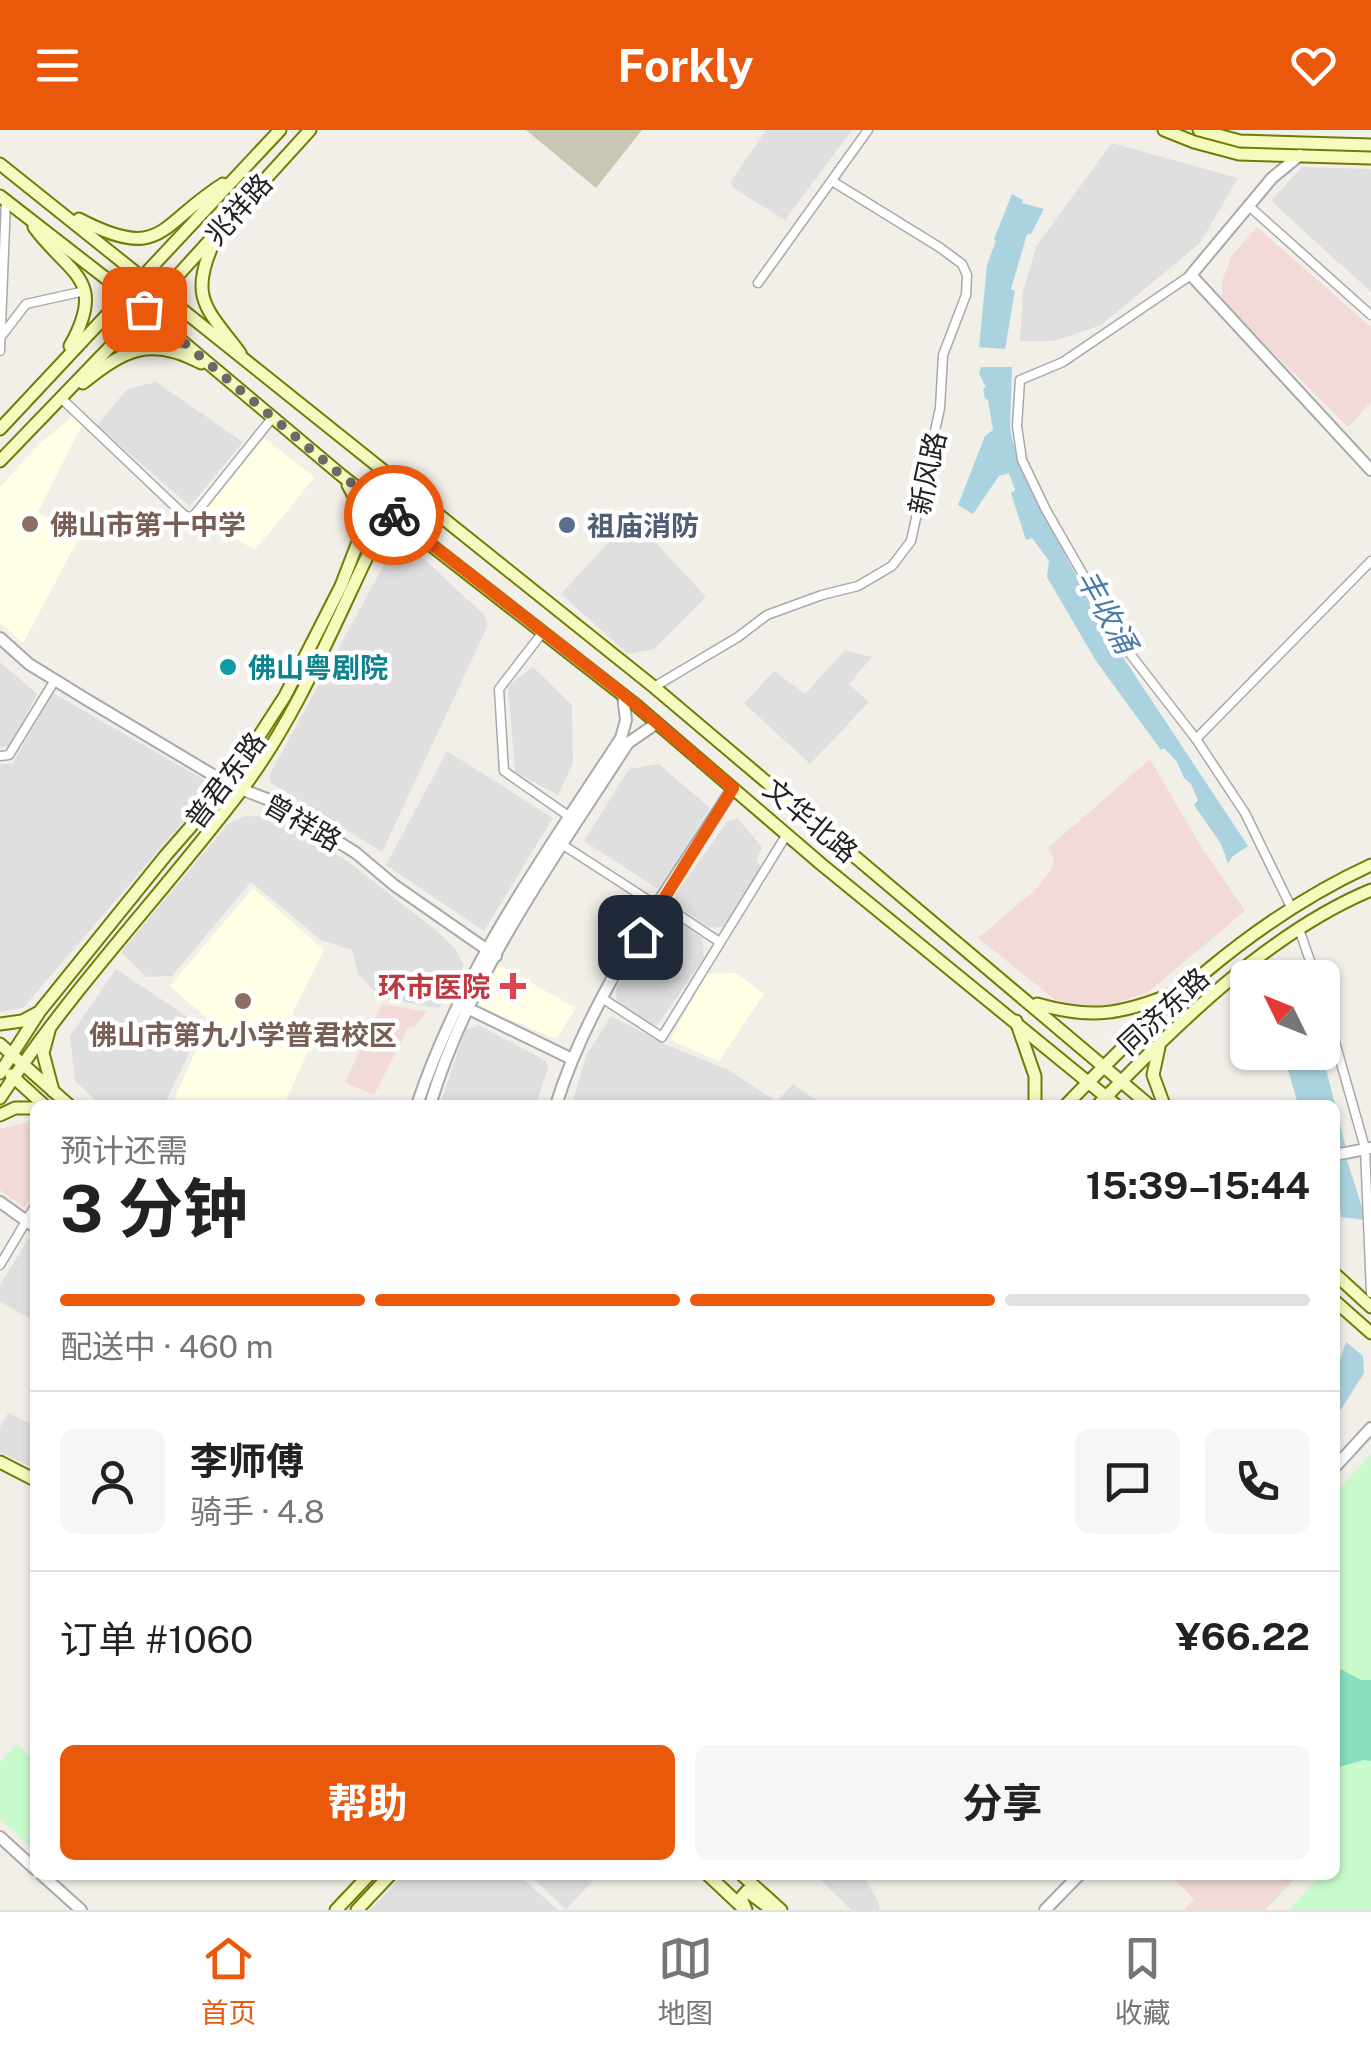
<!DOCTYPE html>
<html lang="zh">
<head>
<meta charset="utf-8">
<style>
  body { margin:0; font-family:"Public Sans","Noto Sans SC",sans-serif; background:#f6f6f6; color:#222; height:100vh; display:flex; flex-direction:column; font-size:38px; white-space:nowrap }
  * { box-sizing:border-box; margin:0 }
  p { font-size:32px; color:#767676 }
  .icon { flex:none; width:55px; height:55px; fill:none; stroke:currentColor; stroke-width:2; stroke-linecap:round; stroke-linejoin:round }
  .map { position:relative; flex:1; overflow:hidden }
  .details { position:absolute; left:30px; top:970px; width:1310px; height:780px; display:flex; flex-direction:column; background:#fff; border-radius:15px; box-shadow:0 2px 8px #0004 }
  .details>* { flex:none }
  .needle { width:65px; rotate:313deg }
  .buttons { position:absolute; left:1230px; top:830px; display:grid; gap:20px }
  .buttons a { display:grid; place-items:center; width:110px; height:110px; border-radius:15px; background:#fff; box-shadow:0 2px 8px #0004; font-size:50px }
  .pin { position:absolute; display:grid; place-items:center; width:85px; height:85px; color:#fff; margin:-42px; border-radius:20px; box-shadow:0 5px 15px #0006 }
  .courier { position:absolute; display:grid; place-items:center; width:100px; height:100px; margin:-50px; border:8px solid #ea580c; border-radius:50%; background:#fff; color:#222; box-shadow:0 2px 12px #0007 }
  .headline em { font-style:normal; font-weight:700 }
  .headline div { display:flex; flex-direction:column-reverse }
  .headline { display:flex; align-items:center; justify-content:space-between; height:170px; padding:0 30px }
  h1 { font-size:65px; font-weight:700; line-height:75px }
  .bar { display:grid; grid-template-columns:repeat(4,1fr); gap:15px 10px; align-content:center; height:120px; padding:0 30px }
  .bar i { height:12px; border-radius:8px; background:#e0e0e0 }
  .bar .current { background:#ea580c }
  .bar p { grid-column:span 4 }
  .line { display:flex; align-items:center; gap:25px; padding:0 30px; border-top:2px solid #e0e0e0 }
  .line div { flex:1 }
  .round { display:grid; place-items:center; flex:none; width:105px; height:105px; border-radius:15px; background:#f6f6f6 }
  .cta { display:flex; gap:20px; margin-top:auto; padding:20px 30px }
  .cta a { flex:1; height:115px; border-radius:15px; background:#ea580c; color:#fff; font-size:40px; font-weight:700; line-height:115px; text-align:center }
  .cta a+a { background:#f6f6f6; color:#222 }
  header { display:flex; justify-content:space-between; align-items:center; height:130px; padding:0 30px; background:#ea580c; color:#fff; font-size:45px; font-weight:700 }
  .dock { display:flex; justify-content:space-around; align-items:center; height:140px; border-top:2px solid #e0e0e0; background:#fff; font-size:28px; color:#767676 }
  .dock a { display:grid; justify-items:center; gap:5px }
  .dock .current { color:#ea580c }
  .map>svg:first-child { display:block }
  .residential { fill:#e0dfdf }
  .commercial { fill:#f2dad9 }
  .education { fill:#ffffe5 }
  .construction { fill:#c7c7b4 }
  .park { fill:#c8facc }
  .pitch { fill:#88e0be }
  .water { fill:#aad3df }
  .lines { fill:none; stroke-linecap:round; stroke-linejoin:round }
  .minor-casing { stroke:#a9a9a9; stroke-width:11 }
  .tertiary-casing { stroke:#a9a9a9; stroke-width:14 }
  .secondary-casing { stroke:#707d05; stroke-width:15 }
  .minor { stroke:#fff; stroke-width:8 }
  .tertiary { stroke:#fff; stroke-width:10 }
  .secondary { stroke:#f7fabf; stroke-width:11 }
  .done { stroke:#6b6a68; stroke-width:10; stroke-dasharray:0 18 }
  .route { stroke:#ea580c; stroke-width:12 }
  .education-dot { fill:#8d6e63; stroke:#fff; stroke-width:4 }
  .service-dot { fill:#5c6f8a; stroke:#fff; stroke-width:4 }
  .culture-dot { fill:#0f9aa8; stroke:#fff; stroke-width:4 }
  .health-dot { fill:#e0444e; stroke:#fff; stroke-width:4 }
  .labels { text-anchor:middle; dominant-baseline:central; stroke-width:9; stroke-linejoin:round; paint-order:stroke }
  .street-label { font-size:28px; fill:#222; stroke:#fff }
  .education-label { font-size:28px; font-weight:bold; fill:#785e54; stroke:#fff; text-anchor:start }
  .service-label { font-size:28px; font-weight:bold; fill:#4e5e75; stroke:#fff; text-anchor:start }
  .culture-label { font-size:28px; font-weight:bold; fill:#0d838f; stroke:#fff; text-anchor:start }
  .health-label { font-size:28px; font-weight:bold; fill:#be3a42; stroke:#fff; text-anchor:end }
  .water-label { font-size:30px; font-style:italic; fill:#4a7aab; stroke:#fff }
</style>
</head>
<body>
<header><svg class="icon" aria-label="menu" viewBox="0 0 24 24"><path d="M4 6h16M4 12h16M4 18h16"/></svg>Forkly<svg class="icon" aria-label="heart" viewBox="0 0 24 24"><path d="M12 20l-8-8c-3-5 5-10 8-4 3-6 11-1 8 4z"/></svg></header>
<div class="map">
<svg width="1371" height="1780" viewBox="0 0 1371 1780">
  <rect width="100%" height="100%" fill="#f2efe9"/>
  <g class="residential">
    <path d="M766,0h86l-67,90 -52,-32 -2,-7z"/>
    <path d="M1112,13l126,35 -38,65 -99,82 -46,16h-35l3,-50 14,-46z"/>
    <path d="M1302,37l69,2v123l-100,-91z"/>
    <path d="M156,252l87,60 -53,64 -93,-80 30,-37z"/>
    <path d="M632,387l74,80 -52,52 -26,5 -67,-60z"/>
    <path d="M410,421l10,4 64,60 4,10 -106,227 -111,-69 -2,-7 117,-215 11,-8z"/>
    <path d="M845,520l27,7 -23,27 20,18 -59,62 -66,-61 30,-32 31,23z"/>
    <path d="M0,532l37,32 -27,52 -10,2z"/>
    <path d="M533,537l39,38 1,58 -15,32 -43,-23 -7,-86z"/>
    <path d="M53,563l155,89 -19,33 -166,193 -23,4v-248h12z"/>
    <path d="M447,621l106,67 -69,113 -98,-66z"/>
    <path d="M659,634l51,44 -52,81 -74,-48 45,-72z"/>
    <path d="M245,686l27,1 71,41 94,73 19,19 8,15 -25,43 -58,-10 -23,-24 -6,-24 -31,-10 -70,-58 -79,94 -25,1 -26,-25 107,-128z"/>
    <path d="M737,688l25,29 -6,13 6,8 -39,59 -14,1 -32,-23 -2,-10 52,-73z"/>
    <path d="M673,787l29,21 2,20 -46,66 -9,5 -32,-20 -1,-20 43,-71z"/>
    <path d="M116,839l78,52 5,12 -35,72h-63l-26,-24 -5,-45z"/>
    <path d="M611,886l56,29 61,25 49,32 15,-18 32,21h-252l14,-49z"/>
    <path d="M479,895l67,36 2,6 -12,38h-96l25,-75z"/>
    <path d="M32,1103l3,2v86l-35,-19v-17z"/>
    <path d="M8,1283l27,13v43l-35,-17v-25z"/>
    <path d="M403,1745h115l40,35h-188z"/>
    <path d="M530,1745h68l-32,35z"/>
    <path d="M815,1745h48l16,28v7h-27z"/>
  </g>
  <g class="commercial">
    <path d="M1257,97l114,100v75l-23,25 -126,-125v-21l10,-26z"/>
    <path d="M1150,629l52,89 43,63 -97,81 -34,12 -28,5 -31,-9 -77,-62 56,-47 17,-21 3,-11 -6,-11z"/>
    <path d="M382,874l45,8 -13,15 -6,1 -34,67 -29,-13z"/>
    <path d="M35,991v72l-11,15 -24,-18v-61z"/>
    <path d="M1170,1745h128l-33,35h-81l10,-11z"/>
  </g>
  <g class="education">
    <path d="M73,286l11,5 -46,91 42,24 -57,107 -23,-20v-136l40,-44z"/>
    <path d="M264,308l51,39 -60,73 -56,-33z"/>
    <path d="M253,758l71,62 -32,64 24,19 -32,72h-112l37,-85 -39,-34z"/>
    <path d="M499,835l77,43 -20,31 -77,-33z"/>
    <path d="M736,843l28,21 -45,67 -43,-18 -5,-5 35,-64z"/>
  </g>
  <path class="construction" d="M526,0h116l-46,58z"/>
  <g class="park">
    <path d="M1371,1324v456h-82l32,-35h14v-382z"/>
    <path d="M17,1614l18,16v91l-35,-32v-57z"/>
  </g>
  <path class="pitch" d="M1335,1536l26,14h10v81l-7,-1 -29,8z"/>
  <g class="water">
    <path d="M1012,64l11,6 -1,3 22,6 -13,25h-4l-16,55 4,2 -10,58 -26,-2 8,-82 9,-24 -2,-2z"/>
    <path d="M981,237h31l-2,61 6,27 11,28 78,147 143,216 -15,10 -5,7 -7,-19 -27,-39 4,-5 -7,-16 -7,-6 -7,-16 -13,-14 -3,2 -65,-89 -49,-84 2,-16 -17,-23 -6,2 -15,-47 4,-3 -6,-17 -10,3 -26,38 -15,-9 27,-69 8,-6 -5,-30 -3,-1 -2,-10 3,-2 -7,-13z"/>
    <path d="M1283,923h39l3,12 21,83 -11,1v-44l-37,-1z"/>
    <path d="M1347,1030l19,60 -25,-3 -6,-55z"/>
    <path d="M1346,1212l17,14 1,17 -29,46v-45z"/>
  </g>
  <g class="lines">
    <g class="minor-casing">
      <g id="minor">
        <path d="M1250,77l121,108"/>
        <path d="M1191,145l-128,87 -43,18 -3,46 5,34 24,50 78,136 72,93 49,74 47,96"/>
        <path d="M758,153l110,-153"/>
        <path d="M3,204l23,-30 59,-13"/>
        <path d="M0,221l6,-150"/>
        <path d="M63,270l121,115 8,3 81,-101"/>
        <path d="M543,502l-44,57 5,82 66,46"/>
        <path d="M654,557l84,-50 29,-22 55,-20 36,-9 34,-20 19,-25 29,-133 3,-53 23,-60 1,-20 -5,-11 -23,-17 -107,-66"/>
        <path d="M1196,609l175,-178"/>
        <path d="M0,626l9,-1 46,-75"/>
        <path d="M563,715l96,62"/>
        <path d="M661,773l57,38"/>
        <path d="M1299,799l17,49"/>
        <path d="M1322,866l43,152 6,145"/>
        <path d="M602,868l60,39 125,-203"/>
        <path d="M0,1135l35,-59"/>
      </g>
    </g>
    <g class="tertiary-casing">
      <g id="tertiary">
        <path d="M1300,25l-28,23 -81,97 180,195"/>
        <path d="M0,508l29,26 55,34 144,86 49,19 79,50 38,32 102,71"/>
        <path d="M465,877l107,52"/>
        <path d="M417,975c45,-135 127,-249 204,-367l5,-18 -3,-25"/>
        <path d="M430,975c40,-132 124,-247 198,-362l29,-20"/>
        <path d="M556,975c36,-115 113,-216 177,-317"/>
        <path d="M1335,1025l36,-7"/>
        <path d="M0,1072l35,25"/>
        <path d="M1335,1337l36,-39"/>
        <path d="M0,1707l35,32"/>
        <path d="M42,1745l39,35"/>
        <path d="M1045,1780l34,-35"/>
      </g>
    </g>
    <g class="secondary-casing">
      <g id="secondary">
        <path d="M1164,0l30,12 45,12 132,4"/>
        <path d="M1199,0l41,11 131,4"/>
        <path d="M0,34l654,523 495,418"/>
        <path d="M0,66l126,98 215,181 296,231 184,158 295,241"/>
        <path d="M79,89c84,44 80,5 144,-35"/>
        <path d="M34,97c35,48 74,51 36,119"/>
        <path d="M214,112c-26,56 -7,67 26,111"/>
        <path d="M83,253c42,-34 68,-47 118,-20"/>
        <path d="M0,299l280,-299"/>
        <path d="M0,331l160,-166 150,-165"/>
        <path d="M1037,874c53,15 82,11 132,-9"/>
        <path d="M1016,891l19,55v29"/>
        <path d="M0,894l22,-3 15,-8"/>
        <path d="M50,897l-7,26 10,38"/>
        <path d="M0,914l69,61"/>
        <path d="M1159,917l-6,28 11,30"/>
        <path d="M0,943l40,-62 126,-156 62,-71 57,-88 56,-110 22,-57 -1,-18 -14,-26"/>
        <path d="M11,945l33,30"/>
        <path d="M0,968c71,-109 161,-202 240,-306 58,-76 95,-170 137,-256l22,-7 16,6"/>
        <path d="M1066,975c94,-96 181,-183 305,-240"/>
        <path d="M1098,975c77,-79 170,-172 273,-215"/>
        <path d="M0,985l15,-7h20"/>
        <path d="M1335,1144l36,33"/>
        <path d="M1335,1171l36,32"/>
        <path d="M0,1332l35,18"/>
        <path d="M708,1745l33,31"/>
        <path d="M742,1745l39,35"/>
        <path d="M336,1780l33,-35"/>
        <path d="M357,1780l33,-35"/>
        <path d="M746,1780l-5,-12 6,-7 25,19"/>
      </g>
    </g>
    <use href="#minor" class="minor"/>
    <use href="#tertiary" class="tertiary"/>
    <use href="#secondary" class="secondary"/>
  </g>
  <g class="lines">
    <path class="done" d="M144,179l197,166 53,40"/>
    <path class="route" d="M394,385l229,179 110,94 -93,149"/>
  </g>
  <g class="education-dot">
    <circle cx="30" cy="394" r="10"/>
    <circle cx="243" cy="871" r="10"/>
  </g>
  <circle class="service-dot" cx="567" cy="395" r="10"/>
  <circle class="culture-dot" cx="228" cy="537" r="10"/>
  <path class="health-dot" d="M508 841h10v10h10v10h-10v10h-10v-10h-10v-10h10z"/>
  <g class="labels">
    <g class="street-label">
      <text transform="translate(238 79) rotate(-48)">兆祥路</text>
      <text transform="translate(927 343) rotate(-78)">新风路</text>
      <text transform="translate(225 650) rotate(-53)">普君东路</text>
      <text transform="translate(811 690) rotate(40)">文华北路</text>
      <text transform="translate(303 692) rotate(30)">曾祥路</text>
      <text transform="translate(1163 881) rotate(-43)">同济东路</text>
    </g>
    <g class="education-label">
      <text x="50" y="394">佛山市第十中学</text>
      <text x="243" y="904" text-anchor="middle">佛山市第九小学普君校区</text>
    </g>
    <g class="service-label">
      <text x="587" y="395">祖庙消防</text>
    </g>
    <g class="culture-label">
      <text x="248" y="537">佛山粤剧院</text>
    </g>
    <g class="health-label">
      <text x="490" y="856">环市医院</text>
    </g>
    <g class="water-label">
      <text transform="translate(1107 481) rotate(61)">丰收涌</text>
    </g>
  </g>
</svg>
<div class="buttons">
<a><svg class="needle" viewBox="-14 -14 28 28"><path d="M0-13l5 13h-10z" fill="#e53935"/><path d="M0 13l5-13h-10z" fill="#767676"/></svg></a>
</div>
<div class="pin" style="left:144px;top:179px;background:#ea580c"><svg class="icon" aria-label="bag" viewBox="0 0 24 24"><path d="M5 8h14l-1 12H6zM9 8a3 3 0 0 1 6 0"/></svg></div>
<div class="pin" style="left:640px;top:807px;background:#1f2937"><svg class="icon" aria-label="home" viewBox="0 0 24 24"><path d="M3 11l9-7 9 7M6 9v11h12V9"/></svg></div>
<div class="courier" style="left:394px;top:385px"><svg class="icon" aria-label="bike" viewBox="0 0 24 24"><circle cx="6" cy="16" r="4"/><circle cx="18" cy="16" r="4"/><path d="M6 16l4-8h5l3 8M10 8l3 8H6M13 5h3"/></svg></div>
<section class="details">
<div class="headline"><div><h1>3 分钟</h1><p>预计还需</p></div><em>15:39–15:44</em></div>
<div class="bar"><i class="current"></i><i class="current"></i><i class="current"></i><i></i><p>配送中 · 460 m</p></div>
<div class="line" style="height:180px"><a class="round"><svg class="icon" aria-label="person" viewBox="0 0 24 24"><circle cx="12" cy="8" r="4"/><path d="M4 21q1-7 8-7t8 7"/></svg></a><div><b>李师傅</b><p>骑手 · 4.8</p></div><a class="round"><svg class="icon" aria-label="chat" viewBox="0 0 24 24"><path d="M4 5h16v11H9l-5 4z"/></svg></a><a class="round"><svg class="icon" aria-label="phone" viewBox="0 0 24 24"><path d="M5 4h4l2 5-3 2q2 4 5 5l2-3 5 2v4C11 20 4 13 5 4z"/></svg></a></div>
<div class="line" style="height:130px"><div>订单 #1060</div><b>¥66.22</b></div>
<div class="cta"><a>帮助</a><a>分享</a></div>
</section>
</div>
<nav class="dock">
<a class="current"><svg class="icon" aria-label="home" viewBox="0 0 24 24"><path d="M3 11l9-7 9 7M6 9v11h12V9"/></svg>首页</a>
<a><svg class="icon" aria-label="map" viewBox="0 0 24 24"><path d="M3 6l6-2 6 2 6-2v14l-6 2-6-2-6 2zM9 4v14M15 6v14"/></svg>地图</a>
<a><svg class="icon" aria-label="saved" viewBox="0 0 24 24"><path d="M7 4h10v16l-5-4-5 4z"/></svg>收藏</a>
</nav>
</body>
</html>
